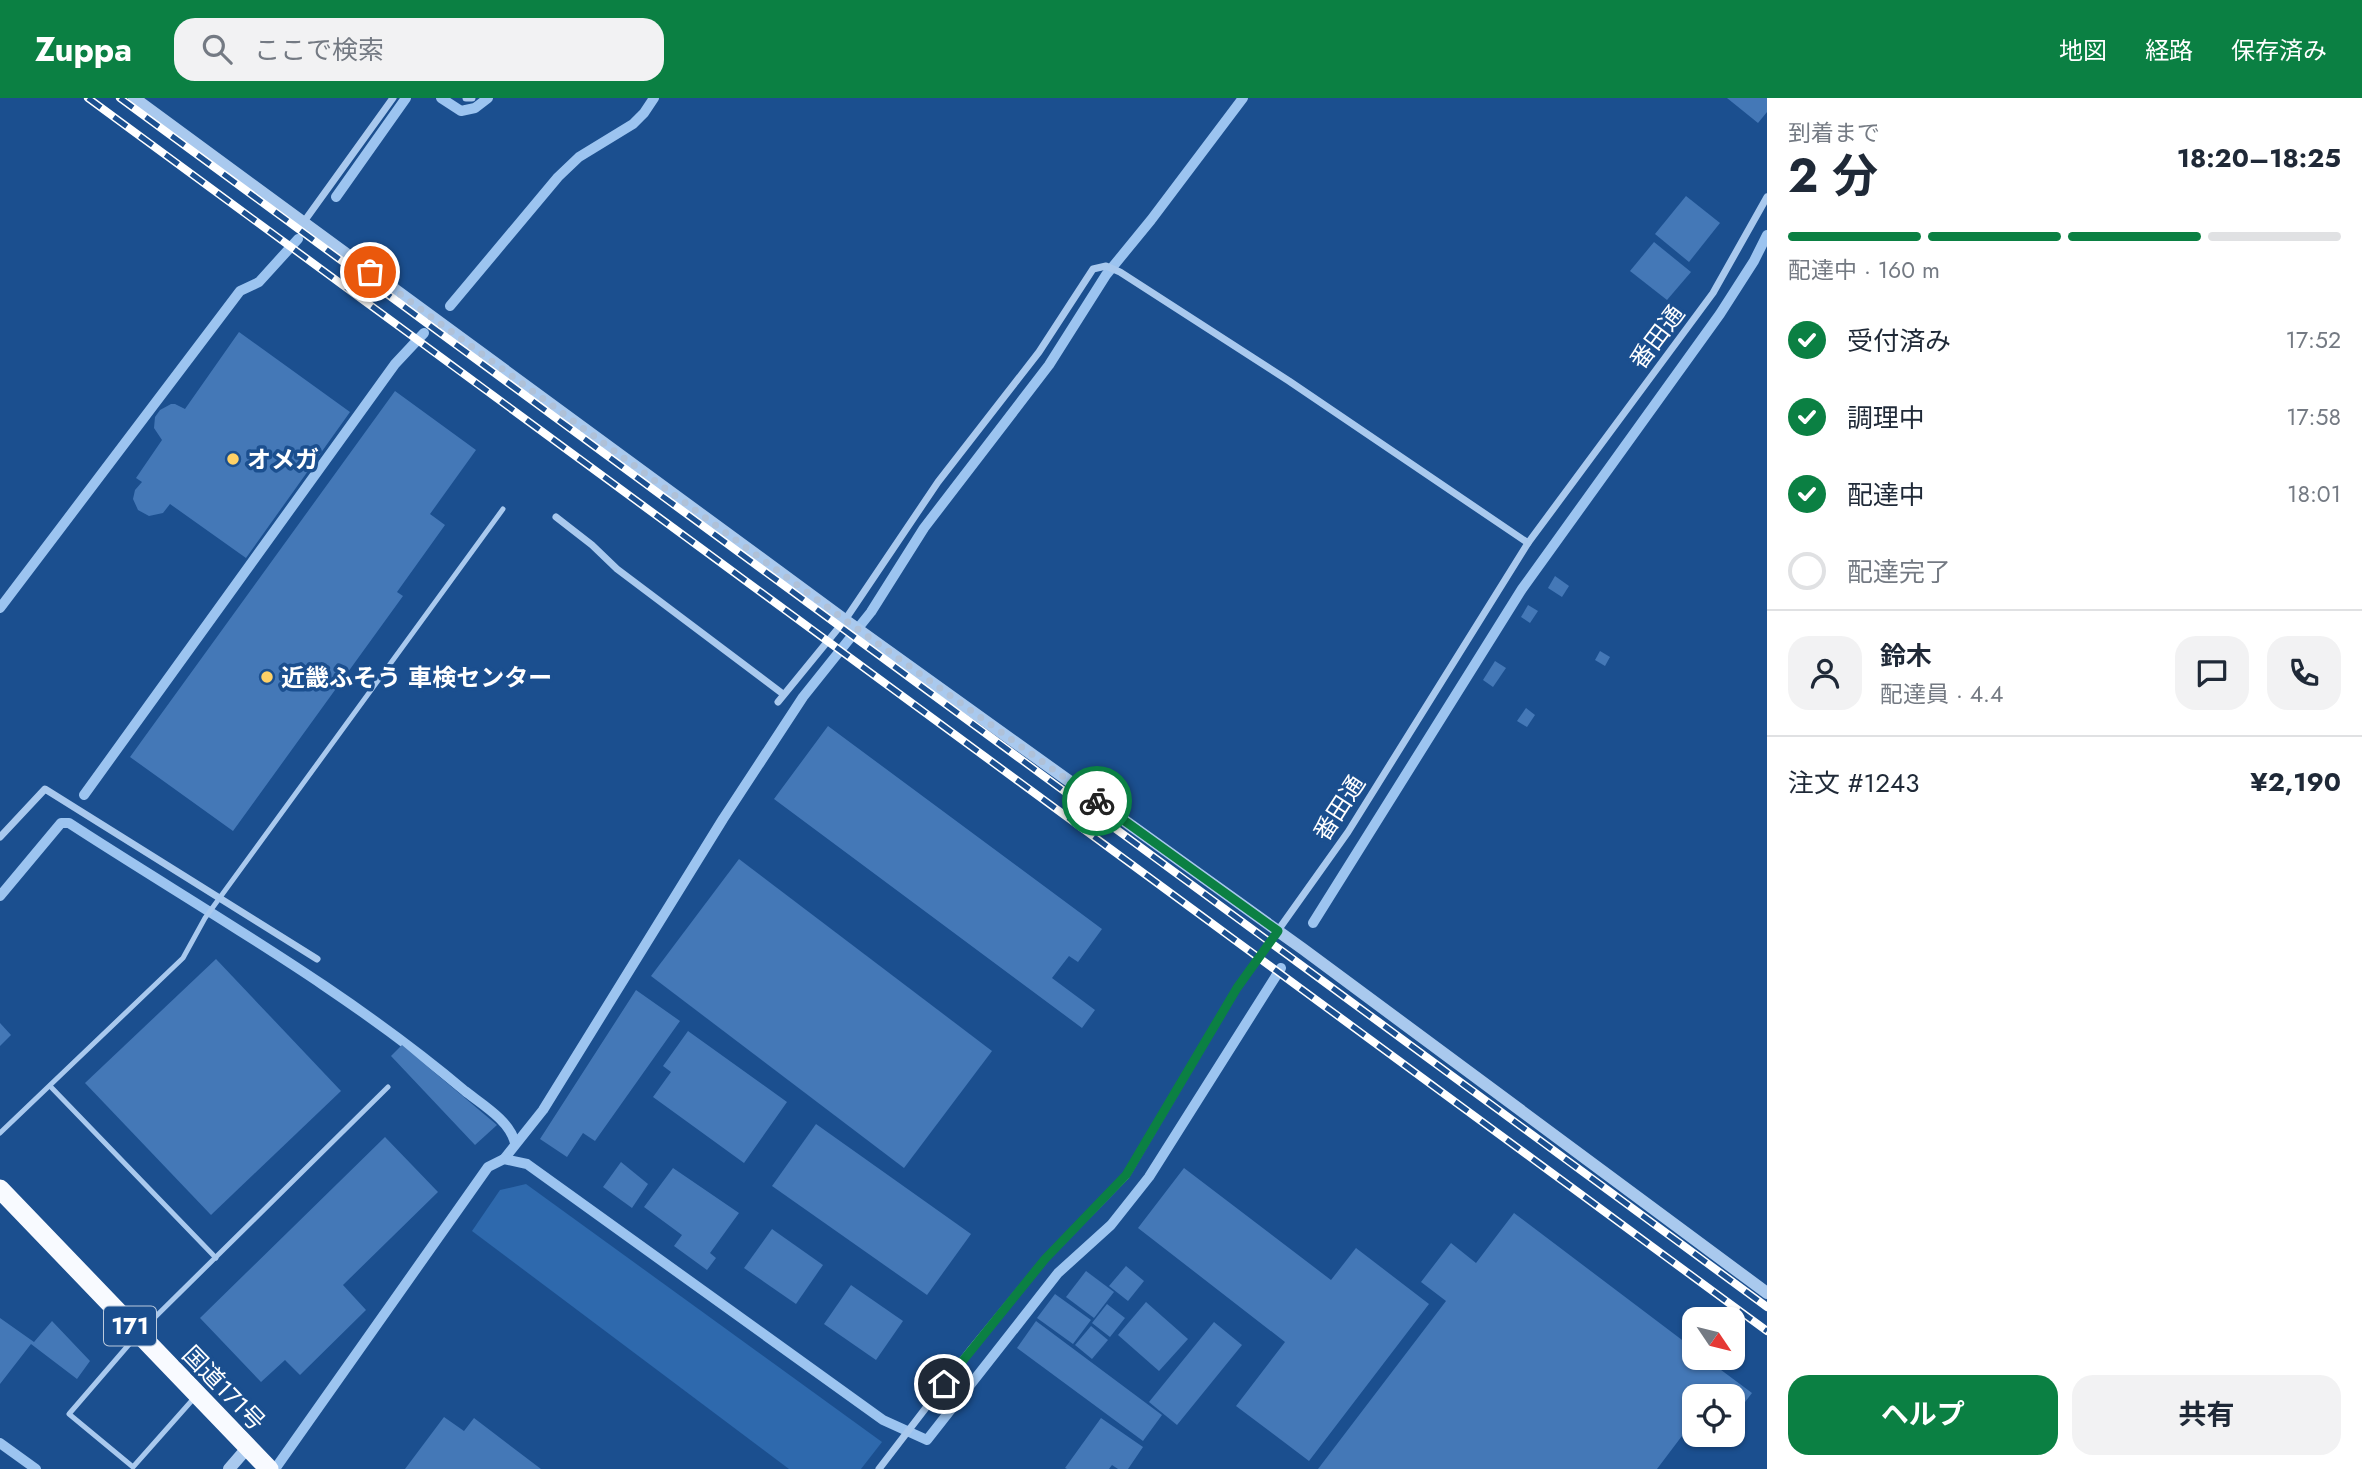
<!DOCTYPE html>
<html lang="ja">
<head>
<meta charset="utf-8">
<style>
  body { margin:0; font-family:Jost,"Noto Sans JP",sans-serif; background:#f2f2f3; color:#1f2937; height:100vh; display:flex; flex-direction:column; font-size:26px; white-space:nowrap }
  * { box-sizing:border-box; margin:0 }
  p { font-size:23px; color:#747a83 }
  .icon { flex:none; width:38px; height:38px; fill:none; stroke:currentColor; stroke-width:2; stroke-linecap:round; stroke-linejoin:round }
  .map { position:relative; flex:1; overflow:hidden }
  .side { display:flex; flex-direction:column; background:#fff; width:595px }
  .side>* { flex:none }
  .needle { width:46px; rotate:125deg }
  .tools { position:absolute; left:1682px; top:1209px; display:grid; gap:14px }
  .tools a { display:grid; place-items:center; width:63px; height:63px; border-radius:14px; background:#fff; box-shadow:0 2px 5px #0004; font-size:35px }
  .pin { position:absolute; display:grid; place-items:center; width:60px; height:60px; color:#fff; margin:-30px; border:4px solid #fff; border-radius:50%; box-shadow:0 2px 7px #0007 }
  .courier { position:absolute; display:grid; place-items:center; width:70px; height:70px; margin:-35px; border:5px solid #0b8043; border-radius:50%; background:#fff; color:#222; box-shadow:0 2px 9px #0007 }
  .headline em { font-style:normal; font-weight:700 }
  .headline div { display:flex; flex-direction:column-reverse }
  .headline { display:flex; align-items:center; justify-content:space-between; height:119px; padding:0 21px }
  h1 { font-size:46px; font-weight:700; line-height:52px }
  .bar { display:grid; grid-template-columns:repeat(4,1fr); gap:10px 7px; align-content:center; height:84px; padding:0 21px }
  .bar i { height:9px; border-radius:5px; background:#e0e1e3 }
  .bar .current { background:#0b8043 }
  .bar p { grid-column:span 4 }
  .line { display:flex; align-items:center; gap:18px; padding:0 21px; border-top:2px solid #e0e1e3 }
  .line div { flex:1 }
  .round { display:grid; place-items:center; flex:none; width:74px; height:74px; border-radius:21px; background:#f2f2f3 }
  ol { padding:0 21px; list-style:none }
  li { display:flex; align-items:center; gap:21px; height:77px }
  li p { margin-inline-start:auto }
  li .icon { padding:7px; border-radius:50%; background:#0b8043; color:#fff; stroke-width:4 }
  li:last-child { color:#747a83 }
  li i { width:38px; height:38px; border:4px solid #e0e1e3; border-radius:50% }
  .action { display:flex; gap:14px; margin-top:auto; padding:14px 21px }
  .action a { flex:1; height:80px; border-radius:21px; background:#0b8043; color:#fff; font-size:28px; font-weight:700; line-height:80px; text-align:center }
  .action a+a { background:#f2f2f3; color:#1f2937 }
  header { display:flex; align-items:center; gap:42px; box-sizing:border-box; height:98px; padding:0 35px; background:#0b8043; color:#fff }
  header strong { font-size:33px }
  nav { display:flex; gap:38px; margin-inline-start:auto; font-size:24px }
  .search { width:490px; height:63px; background:#f2f2f3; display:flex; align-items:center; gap:18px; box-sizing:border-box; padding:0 24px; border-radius:21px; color:#747a83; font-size:26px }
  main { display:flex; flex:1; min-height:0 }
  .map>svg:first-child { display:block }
  .green { fill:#2e69ad }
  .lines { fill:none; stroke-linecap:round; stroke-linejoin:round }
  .stream { stroke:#9cc4f0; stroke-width:10 }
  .building { fill:#4478b7 }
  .service { stroke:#a9c9ee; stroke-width:5 }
  .minor { stroke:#a9c9ee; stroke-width:7 }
  .tertiary { stroke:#a9c9ee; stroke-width:12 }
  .trunk { stroke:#f8faff; stroke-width:19 }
  .rail-casing { stroke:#fff; stroke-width:8 }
  .rail { stroke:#1b4f8f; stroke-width:5; stroke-dasharray:16; stroke-linecap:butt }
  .done { stroke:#afc1d8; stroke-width:7; stroke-dasharray:0 12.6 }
  .route { stroke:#0b8043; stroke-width:9 }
  .poi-dot { fill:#ffd166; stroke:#1b4f8f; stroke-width:2.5 }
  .labels { text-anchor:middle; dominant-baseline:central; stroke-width:7; stroke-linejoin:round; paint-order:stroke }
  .shield { fill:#1b4f8f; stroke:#bbcadd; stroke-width:2 }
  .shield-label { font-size:23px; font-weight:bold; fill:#fff }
  .street-label { font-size:24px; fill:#fff; stroke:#1b4f8f }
  .poi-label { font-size:24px; font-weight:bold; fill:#fff; stroke:#1b4f8f; text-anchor:start }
</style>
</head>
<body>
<header>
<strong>Zuppa</strong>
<div class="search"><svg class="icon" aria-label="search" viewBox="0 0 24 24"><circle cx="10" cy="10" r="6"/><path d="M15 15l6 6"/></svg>ここで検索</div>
<nav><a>地図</a><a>経路</a><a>保存済み</a></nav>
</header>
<main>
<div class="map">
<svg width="1767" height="1371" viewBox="0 0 1767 1371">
  <rect width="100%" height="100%" fill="#1b4f8f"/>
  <path class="green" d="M526,1086l356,258 -21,27h-72l-317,-238 28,-41z"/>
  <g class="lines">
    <g class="stream">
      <path d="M441,0l20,13 14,-3 13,-10"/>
      <path d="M336,99l70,-99"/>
      <path d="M450,208l108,-129 21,-20 54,-33 11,-11 10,-15"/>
      <path d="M0,510l240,-317 19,-9 39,-43"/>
      <path d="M84,697l311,-431 29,-31"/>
      <path d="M0,798l61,-73h8c134,87 274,165 396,268 18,14 45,30 50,52"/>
      <path d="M1313,825l209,-334 198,-275 34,-53 13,-26"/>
      <path d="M504,1061l39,-49 180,-291 80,-122 68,-85 53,-84 125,-163 57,-90 45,-55 92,-122"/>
      <path d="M0,1345l36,26"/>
      <path d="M275,1371l213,-302 16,-8 23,5 356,256 44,20 131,-167 53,-48 38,-48 132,-209"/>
    </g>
  </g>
  <g class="building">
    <path d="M1727,0h40v14l-9,11z"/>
    <path d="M1686,98l34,27 -31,39 -34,-28z"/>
    <path d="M1654,144l37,30 -24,28 -37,-29z"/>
    <path d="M239,234l111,80 -104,146 -76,-54 -7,9 -14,3 -11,-6 -5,-11 2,-9 7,-8 -6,-4 26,-38 -8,-12 1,-11 5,-7 11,-6h4l10,5z"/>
    <path d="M395,293l81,59 -46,64 15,11 -48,67 6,4 -170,235 -103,-74z"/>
    <path d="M1555,478l14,10 -7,11 -14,-9z"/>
    <path d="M1528,507l10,6 -8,12 -9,-6z"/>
    <path d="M1600,553l10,6 -5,9 -10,-6z"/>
    <path d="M1495,563l11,7 -13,19 -10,-7z"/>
    <path d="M1526,610l9,7 -8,12 -10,-6z"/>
    <path d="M828,628l274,203 -24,33 -9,-6 -17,22 43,32 -13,18 -308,-229z"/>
    <path d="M739,761l253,192 -88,117 -253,-192z"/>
    <path d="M216,861l125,132 -130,124 -126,-132z"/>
    <path d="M636,892l44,31 -85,120 -12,-8 -16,24 -27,-18z"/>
    <path d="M0,925l11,12 -11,11z"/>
    <path d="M688,933l99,71 -43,61 -91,-66 18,-25 -8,-6z"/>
    <path d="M402,947l95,80 -22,20 -84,-89z"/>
    <path d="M816,1026l155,110 -44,61 -155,-109z"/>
    <path d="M385,1039l53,55 -95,93 23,25 -66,65 -15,-15 -24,22 -61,-64z"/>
    <path d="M621,1064l27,22 -16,24 -29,-21z"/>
    <path d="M673,1070l66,45 -29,40 6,5 -9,12 -33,-24 8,-11 -38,-28z"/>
    <path d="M1184,1070l147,112 25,-32 73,56 -120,157 -73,-55 49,-64 -147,-114z"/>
    <path d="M1514,1115l180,136v9h11l47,35 -17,22h-3v-19h-38v24l-37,49h-339l128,-168 -25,-19 30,-39 25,20z"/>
    <path d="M772,1131l51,36 -27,39 -52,-36z"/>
    <path d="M1126,1168l18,15 -16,20 -19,-15z"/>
    <path d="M1086,1173l28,21 -20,26 -28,-21z"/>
    <path d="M851,1187l52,36 -27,39 -52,-36z"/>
    <path d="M1055,1196l36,26 -18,24 -36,-26z"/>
    <path d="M1146,1204l42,37 -29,32 -41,-36z"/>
    <path d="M1107,1206l18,14 -15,19 -18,-14z"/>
    <path d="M0,1220l34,24 18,-21 38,40 -13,18 -46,-35 -31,40z"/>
    <path d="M1036,1223l126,94 -19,26 -126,-93z"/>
    <path d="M1214,1224l28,23 -65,80 -28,-23z"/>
    <path d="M1091,1228l17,14 -16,19 -17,-14z"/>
    <path d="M444,1319l20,14 10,-13 67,51h-136z"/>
    <path d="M1101,1320l42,29 -15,22h-10l-6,-4 -3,4h-42l-2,-1z"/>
  </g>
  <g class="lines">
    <g class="service">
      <path d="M50,988l166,172"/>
      <path d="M0,1035l183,-175 22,-40 298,-409"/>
      <path d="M195,1299l-62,70 -64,-53 69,-80 250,-247"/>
    </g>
    <g class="minor">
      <path d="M466,0h6"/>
      <path d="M303,125l90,-125"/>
      <path d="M556,419l36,28 25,24 166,125"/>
      <path d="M778,604l67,-82 93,-138 101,-130 54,-83 13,-3 14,6 169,109 239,162"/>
      <path d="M0,739l45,-48 272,170"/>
      <path d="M879,1371l92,-120 74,-90 81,-83 111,-188 111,-156 180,-289 185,-250 54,-96"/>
    </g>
    <g class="tertiary">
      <path d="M134,0l711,522 458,329 464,344"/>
      <path d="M229,1371l19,-22"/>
    </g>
    <path class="trunk" d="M0,1091l269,280"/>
    <g class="rail-casing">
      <g id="rail">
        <path d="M88,0l1679,1233"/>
        <path d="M120,0l1647,1209"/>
      </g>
    </g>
    <use href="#rail" class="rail"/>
  </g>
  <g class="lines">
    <path class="done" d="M370,174l475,348 252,181"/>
    <path class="route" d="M944,1286l101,-125 81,-84 111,-187 41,-57 -181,-130"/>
  </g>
  <g class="poi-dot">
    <circle cx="233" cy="361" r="7"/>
    <circle cx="267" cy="579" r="7"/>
  </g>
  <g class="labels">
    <rect class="shield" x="104" y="1208.5" width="52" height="39" rx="5"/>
    <g class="shield-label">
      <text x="130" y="1228">171</text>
    </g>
    <g class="street-label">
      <text transform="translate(1657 239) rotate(-53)">番田通</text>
      <text transform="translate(1339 710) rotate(-57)">番田通</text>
      <text transform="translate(224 1290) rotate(46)">国道171号</text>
    </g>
    <g class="poi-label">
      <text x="247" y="361">オメガ</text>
      <text x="281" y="579">近畿ふそう 車検センター</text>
    </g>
  </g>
</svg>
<div class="tools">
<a><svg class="needle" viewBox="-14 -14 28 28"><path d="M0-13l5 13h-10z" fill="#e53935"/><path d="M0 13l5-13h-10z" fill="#747a83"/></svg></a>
<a><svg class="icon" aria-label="locate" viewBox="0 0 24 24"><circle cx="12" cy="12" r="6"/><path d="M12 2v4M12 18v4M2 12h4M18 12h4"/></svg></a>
</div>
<div class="pin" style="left:370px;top:174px;background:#ea580c"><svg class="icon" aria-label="bag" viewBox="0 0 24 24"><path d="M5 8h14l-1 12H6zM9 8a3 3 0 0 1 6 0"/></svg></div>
<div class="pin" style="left:944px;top:1286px;background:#1f2937"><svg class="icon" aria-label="home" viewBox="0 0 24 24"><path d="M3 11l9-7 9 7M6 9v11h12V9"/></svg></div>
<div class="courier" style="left:1097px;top:703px"><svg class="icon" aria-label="bike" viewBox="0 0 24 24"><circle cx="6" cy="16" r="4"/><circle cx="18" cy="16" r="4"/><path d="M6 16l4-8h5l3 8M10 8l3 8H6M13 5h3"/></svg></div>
</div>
<section class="side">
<div class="headline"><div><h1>2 分</h1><p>到着まで</p></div><em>18:20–18:25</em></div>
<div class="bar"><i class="current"></i><i class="current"></i><i class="current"></i><i></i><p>配達中 · 160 m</p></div>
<ol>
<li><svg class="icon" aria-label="check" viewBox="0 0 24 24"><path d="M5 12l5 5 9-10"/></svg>受付済み<p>17:52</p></li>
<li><svg class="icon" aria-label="check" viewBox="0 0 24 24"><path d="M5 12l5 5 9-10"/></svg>調理中<p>17:58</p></li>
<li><svg class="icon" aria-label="check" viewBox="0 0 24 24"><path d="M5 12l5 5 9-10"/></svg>配達中<p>18:01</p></li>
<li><i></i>配達完了</li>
</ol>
<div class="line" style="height:126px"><a class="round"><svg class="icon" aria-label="person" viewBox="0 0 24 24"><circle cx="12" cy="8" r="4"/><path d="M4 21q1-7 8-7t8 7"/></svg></a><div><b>鈴木</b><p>配達員 · 4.4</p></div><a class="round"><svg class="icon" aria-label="chat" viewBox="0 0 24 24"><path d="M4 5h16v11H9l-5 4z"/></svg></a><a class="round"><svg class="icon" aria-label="phone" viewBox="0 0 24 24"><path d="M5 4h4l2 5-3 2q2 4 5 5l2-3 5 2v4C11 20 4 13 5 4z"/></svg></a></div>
<div class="line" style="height:91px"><div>注文 #1243</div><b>¥2,190</b></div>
<div class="action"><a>ヘルプ</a><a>共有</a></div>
</section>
</main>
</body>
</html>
